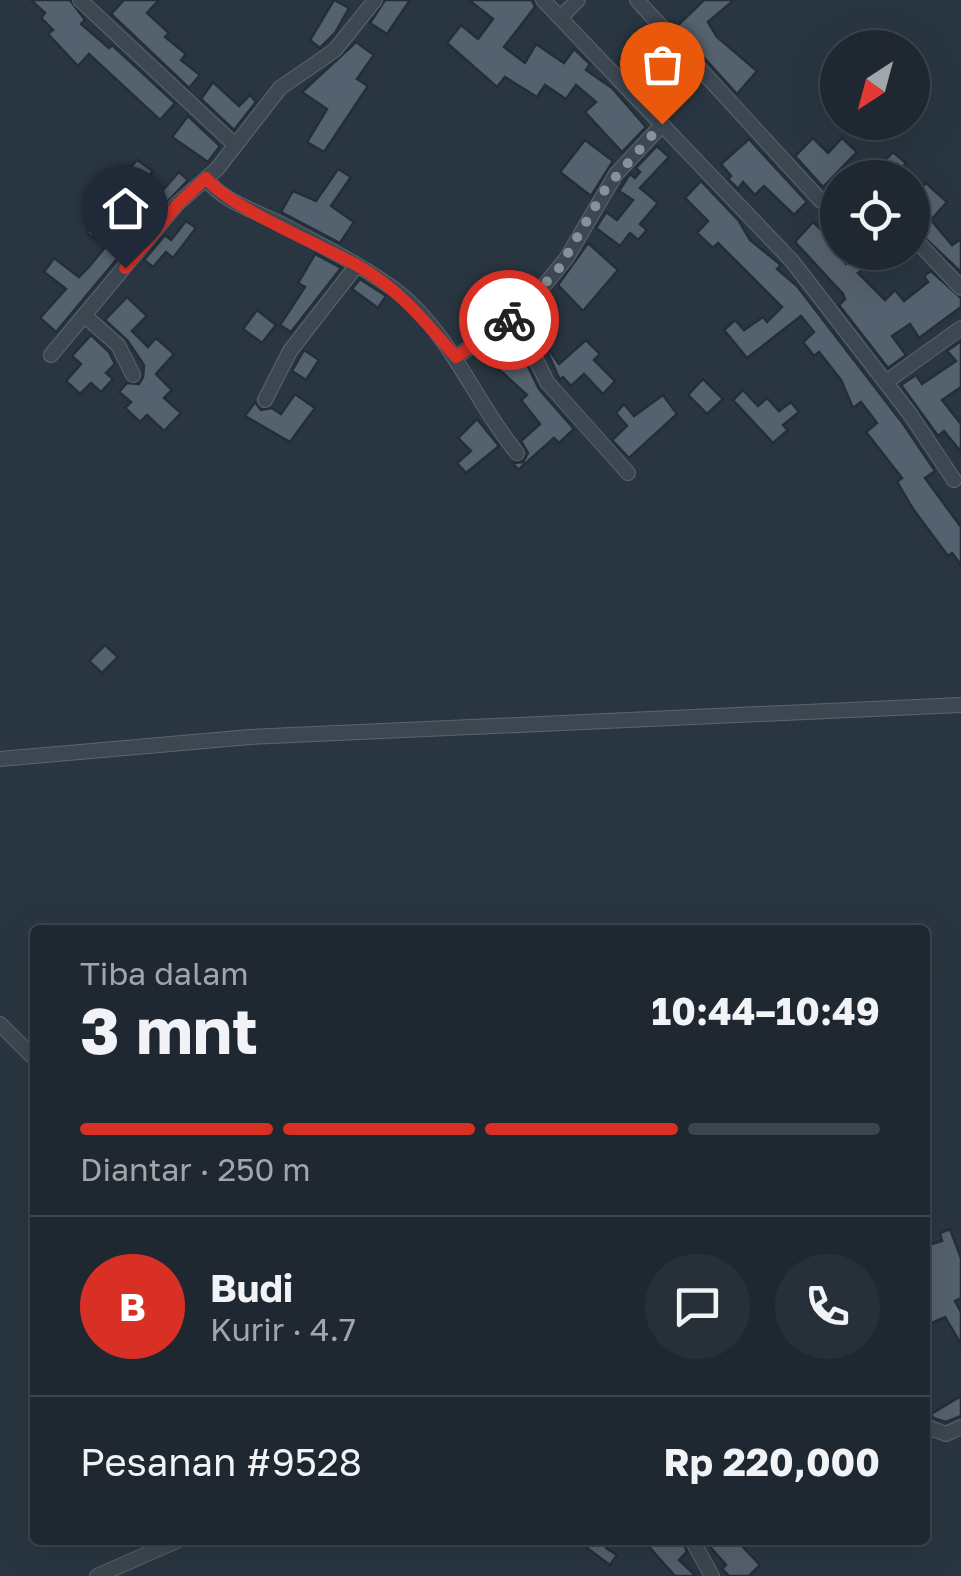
<!DOCTYPE html>
<html lang="id">
<head>
<meta charset="utf-8">
<style>
  body { margin:0; font-family:"Golos Text",sans-serif; background:#273039; color:#f1f3f6; height:100vh; display:flex; flex-direction:column; font-size:38px; white-space:nowrap }
  * { box-sizing:border-box; margin:0 }
  p { font-size:32px; color:#a1a6ab }
  .icon { flex:none; width:55px; height:55px; fill:none; stroke:currentColor; stroke-width:2; stroke-linecap:round; stroke-linejoin:round }
  .map { position:relative; flex:1; overflow:hidden }
  .drawer { position:absolute; left:30px; top:925px; width:900px; height:620px; display:flex; flex-direction:column; background:#1f2831; border-radius:10px; box-shadow:0 10px 40px #0002,0 0 0 2px #3c444d }
  .drawer>* { flex:none }
  .needle { width:65px; rotate:216deg }
  .buttons { position:absolute; left:820px; top:30px; display:grid; gap:20px }
  .buttons a { display:grid; place-items:center; width:110px; height:110px; border-radius:50%; background:#1f2831; box-shadow:0 10px 40px #0002,0 0 0 2px #3c444d; font-size:50px }
  .pin { position:absolute; display:grid; place-items:center; width:85px; height:85px; color:#fff; margin:-102px -42px; border-radius:50% 50% 50% 0; rotate:-45deg; box-shadow:0 0 10px #0007 }
  .pin .icon { rotate:45deg }
  .courier { position:absolute; display:grid; place-items:center; width:100px; height:100px; margin:-50px; border:8px solid #d93025; border-radius:50%; background:#fff; color:#222; box-shadow:0 2px 12px #0007 }
  .head em { font-style:normal; font-weight:700 }
  .head div { display:flex; flex-direction:column-reverse }
  .head { display:flex; align-items:center; justify-content:space-between; height:170px; padding:0 50px }
  h1 { font-size:65px; font-weight:700; line-height:75px }
  .bar { display:grid; grid-template-columns:repeat(4,1fr); gap:15px 10px; align-content:center; height:120px; padding:0 50px }
  .bar i { height:12px; border-radius:8px; background:#3c444d }
  .bar .active { background:#d93025 }
  .bar p { grid-column:span 4 }
  .line { display:flex; align-items:center; gap:25px; padding:0 50px; border-top:2px solid #3c444d }
  .line div { flex:1 }
  .round { display:grid; place-items:center; flex:none; width:105px; height:105px; border-radius:52px; background:#273039 }
  .map>svg:first-child { display:block }
  .building { fill:#54616e; stroke:#232e38; stroke-width:2.5 }
  .lines { fill:none; stroke-linecap:round; stroke-linejoin:round }
  .minor-casing { stroke:#5b656e; stroke-width:16 }
  .minor { stroke:#3d4751; stroke-width:14 }
  .done { stroke:#87919b; stroke-width:10; stroke-dasharray:0 18 }
  .route { stroke:#d93025; stroke-width:12 }
</style>
</head>
<body>
<div class="map">
<svg width="961" height="1576" viewBox="0 0 961 1576">
  <rect width="100%" height="100%" fill="#293641"/>
  <g class="building">
    <path d="M31,0h39l15,20 -4,4 28,24 3,-3 63,58 -15,17 -71,-66 -11,12 -30,-32 5,-4 -12,-12 4,-5z"/>
    <path d="M124,0h35l-12,13 22,20 -4,4 21,17 -5,6 19,15 -11,13 -78,-74z"/>
    <path d="M334,0l15,8 -14,25 -15,15 -10,-8z"/>
    <path d="M385,0h25l-23,34 -17,-11z"/>
    <path d="M469,0h63l3,7 -31,40 21,16 11,-19 28,19 10,-14 16,15 -4,6 26,18 34,39 -24,25 -37,-40 11,-10 -20,-17 -10,14 -21,-14 -8,12 -32,-20 -8,10 -50,-44 14,-18 17,14 15,-20z"/>
    <path d="M704,0h30l-26,22 9,15 40,34 -20,23 -61,-67z"/>
    <path d="M648,33l20,17 -12,11 21,20 -20,23 -40,-42z"/>
    <path d="M356,42l18,13 -17,24 11,7 -44,66 -17,-10 20,-33 -25,-17z"/>
    <path d="M213,82l26,24 11,-11 6,7 -22,28 -33,-31z"/>
    <path d="M188,116l32,30 -12,16 -36,-25z"/>
    <path d="M813,138l15,15 14,-15 15,14 -34,35 -28,-31z"/>
    <path d="M749,139l58,63 -13,13 -30,-29 -9,9 -12,-13 -5,7 -10,-10 3,-3 -10,-12z"/>
    <path d="M585,140l28,21 -22,35 -31,-24z"/>
    <path d="M657,146l12,11 -29,31 18,15 -18,21 7,6 -9,10 -8,-7 -10,13 -24,-18 10,-16 11,8 16,-20 -14,-9 11,-17 5,4 5,-6 -4,-4z"/>
    <path d="M893,152l13,11 -14,15h-10l-7,-7z"/>
    <path d="M137,160l16,11 -7,8 16,12 17,-19 9,8 -37,39 -38,-32z"/>
    <path d="M338,169l13,8 -20,29 23,16 -14,21 -59,-31 12,-21 23,10z"/>
    <path d="M701,181l38,40 11,19 31,25 -4,4 20,17 107,139 31,46 -10,7 36,49v38l-9,-12 -4,3 -35,-47 -16,-27 5,-4 -36,-46 11,-9 -16,-21 -8,6 -12,-28 -22,-28 -5,4 -11,-14 11,-10 -13,-16 -54,42 -23,-28 11,-10 9,10 19,-13 4,5 15,-15 -64,-64 -5,5 -16,-15 11,-12 -23,-23z"/>
    <path d="M926,183l21,19 -16,18 21,25 9,-6v33l-49,-46v-8l13,-13 -11,-10z"/>
    <path d="M98,216l16,11 -4,6 17,14 -71,85 -16,-14 26,-29 -22,-17 10,-14 25,19 9,-9 18,-22 -19,-13z"/>
    <path d="M186,221l10,7 -23,30 -7,-6 -13,15 -9,-7 21,-25 6,5z"/>
    <path d="M813,222l18,17 -3,3 18,22 5,-5 11,11 -4,3 27,27 10,-10 9,11 24,-19 -4,-6 7,-5 30,27v9l-42,31 -9,-14 -18,12 14,19 -18,13 -49,-63 6,-6 -2,-5 -48,-52z"/>
    <path d="M588,243l30,27 -35,41 -25,-26z"/>
    <path d="M315,254l26,14 -50,64 -11,-7 25,-38 -7,-4z"/>
    <path d="M360,279l26,17 -8,12 -26,-19z"/>
    <path d="M127,297l20,19 -15,15 16,16 8,-9 18,16 -18,20 16,16 -8,8 17,15 -17,18 -17,-16 -7,7 -15,-14 6,-6 -12,-10 8,-9 12,1 4,-7 1,-12 -17,-25 -22,-20z"/>
    <path d="M545,301l11,10 -20,19 -8,-12z"/>
    <path d="M257,310l19,15 -14,18 -19,-14z"/>
    <path d="M91,335l18,17 6,12 -9,9 7,6 -12,13 -10,-9 -11,11 -14,-13 15,-17 -9,-8z"/>
    <path d="M500,339l18,18 4,-3 17,35 35,40 -15,14 -5,-5 -36,32 -5,-7 10,-1 5,-9 -7,-12 19,-17 -19,-24 6,-5 -46,-42z"/>
    <path d="M542,340l17,24 27,-24 14,14 -6,6 21,21 -12,13 -19,-20 -13,12 -8,-9 -3,3z"/>
    <path d="M961,341v46l-19,13 19,24v28l-17,-21 -6,5 -37,-51 15,-10 6,9 34,-23 -9,-10z"/>
    <path d="M304,350l15,10 -13,20 -14,-9z"/>
    <path d="M703,379l20,20 -16,15 -19,-19z"/>
    <path d="M743,390l15,16 9,-8 12,13 12,-9 8,10 -16,13 5,5 -15,13 -40,-43z"/>
    <path d="M295,394l20,14 -25,34 -45,-26 10,-14 6,8 11,-2 9,6z"/>
    <path d="M663,395l14,19 -48,44 -17,-18 15,-14 -11,-13 8,-9 10,12z"/>
    <path d="M477,419l22,27 -33,27 -9,-10 14,-12 -13,-13z"/>
    <path d="M105,645l13,12 -16,16 -13,-12z"/>
    <path d="M950,1229l11,29v40l-6,3 6,11v32l-16,-27 -20,9v-80l17,-5 -2,-8z"/>
    <path d="M961,1396v20l-15,6 -13,-4 -2,-4z"/>
    <path d="M593,1540h19l-6,8 11,7 -7,10 -23,-17z"/>
    <path d="M643,1540h39l5,12 -8,8 17,16h-21z"/>
    <path d="M704,1540h43l-5,6 18,19 -11,11h-20l-7,-7 4,-4z"/>
  </g>
  <g class="lines">
    <g class="minor-casing">
      <g id="minor">
        <path d="M80,0l154,144"/>
        <path d="M543,0l249,261 118,153 44,66"/>
        <path d="M637,0l184,201 17,6"/>
        <path d="M562,16l16,-16"/>
        <path d="M206,179c20,25 51,32 79,47 37,20 79,40 113,66 53,42 77,110 119,161"/>
        <path d="M912,236l49,52"/>
        <path d="M85,316l33,29 15,30"/>
        <path d="M515,316l32,66 81,91"/>
        <path d="M51,355l126,-151 40,-35 63,-81 55,-38 40,-50"/>
        <path d="M456,357l59,-41 22,-22 29,-35 50,-85 46,-49"/>
        <path d="M886,382l75,-54"/>
        <path d="M265,400l25,-49 67,-86"/>
        <path d="M0,759l250,-22 711,-32"/>
        <path d="M0,1024l35,35"/>
        <path d="M925,1426l21,8 15,-7"/>
        <path d="M692,1540l20,36"/>
        <path d="M97,1576l82,-36"/>
      </g>
    </g>
    <use href="#minor" class="minor"/>
  </g>
  <g class="lines">
    <path class="done" d="M509,320l49,-50 48,-82 56,-64"/>
    <path class="route" d="M125,268l53,-64 28,-26c25,31 116,67 154,89 41,24 65,55 96,90l53,-37"/>
  </g>
</svg>
<div class="buttons">
<a><svg class="needle" viewBox="-14 -14 28 28"><path d="M0-13l5 13h-10z" fill="#e53935"/><path d="M0 13l5-13h-10z" fill="#a1a6ab"/></svg></a>
<a><svg class="icon" aria-label="locate" viewBox="0 0 24 24"><circle cx="12" cy="12" r="6"/><path d="M12 2v4M12 18v4M2 12h4M18 12h4"/></svg></a>
</div>
<div class="pin" style="left:662px;top:124px;background:#ea580c"><svg class="icon" aria-label="bag" viewBox="0 0 24 24"><path d="M5 8h14l-1 12H6zM9 8a3 3 0 0 1 6 0"/></svg></div>
<div class="pin" style="left:125px;top:268px;background:#1f2937"><svg class="icon" aria-label="home" viewBox="0 0 24 24"><path d="M3 11l9-7 9 7M6 9v11h12V9"/></svg></div>
<div class="courier" style="left:509px;top:320px"><svg class="icon" aria-label="bike" viewBox="0 0 24 24"><circle cx="6" cy="16" r="4"/><circle cx="18" cy="16" r="4"/><path d="M6 16l4-8h5l3 8M10 8l3 8H6M13 5h3"/></svg></div>
<section class="drawer">
<div class="head"><div><h1>3 mnt</h1><p>Tiba dalam</p></div><em>10:44–10:49</em></div>
<div class="bar"><i class="active"></i><i class="active"></i><i class="active"></i><i></i><p>Diantar · 250 m</p></div>
<div class="line" style="height:180px"><b class="round" style="background:#d93025;color:#fff">B</b><div><b>Budi</b><p>Kurir · 4.7</p></div><a class="round"><svg class="icon" aria-label="chat" viewBox="0 0 24 24"><path d="M4 5h16v11H9l-5 4z"/></svg></a><a class="round"><svg class="icon" aria-label="phone" viewBox="0 0 24 24"><path d="M5 4h4l2 5-3 2q2 4 5 5l2-3 5 2v4C11 20 4 13 5 4z"/></svg></a></div>
<div class="line" style="height:130px"><div>Pesanan #9528</div><b>Rp 220,000</b></div>
</section>
</div>
</body>
</html>
